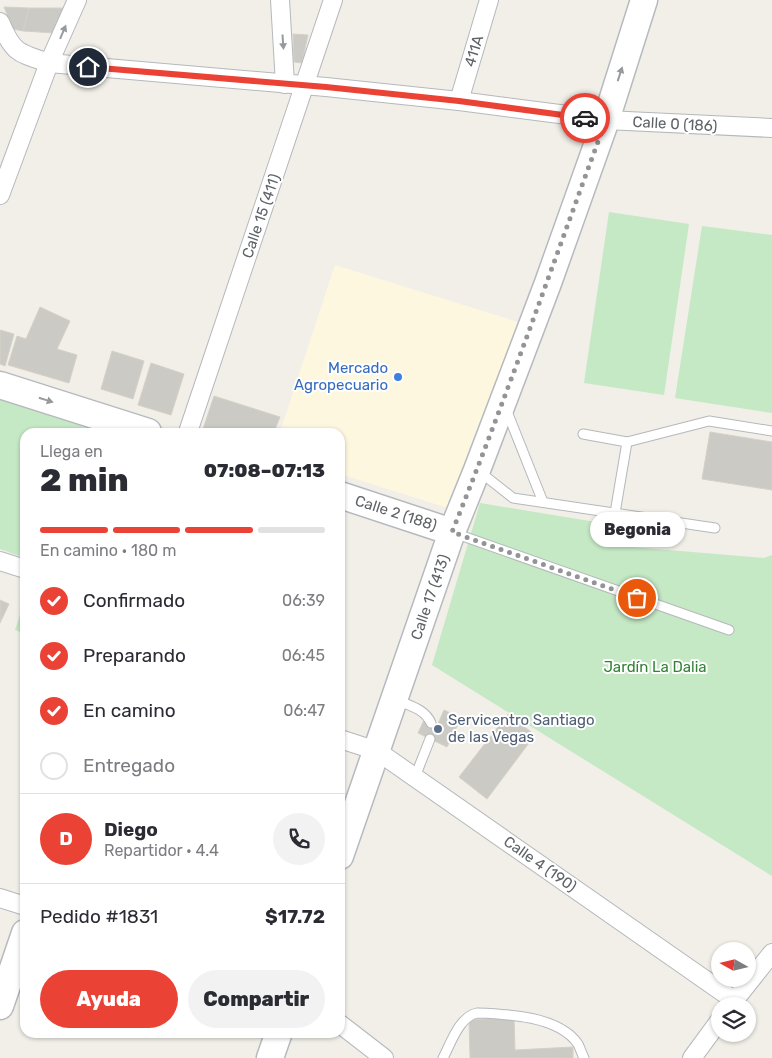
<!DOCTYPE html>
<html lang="es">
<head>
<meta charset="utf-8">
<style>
  body { margin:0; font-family:Rubik,sans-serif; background:#f2f2f3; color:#2b2b33; height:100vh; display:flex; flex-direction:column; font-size:19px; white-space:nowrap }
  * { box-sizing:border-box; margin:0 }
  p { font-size:16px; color:#7c7c81 }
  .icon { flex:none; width:28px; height:28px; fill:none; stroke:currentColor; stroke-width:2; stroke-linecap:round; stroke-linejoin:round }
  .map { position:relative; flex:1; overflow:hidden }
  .sheet { position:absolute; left:20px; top:428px; width:325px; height:610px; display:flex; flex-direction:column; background:#fff; border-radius:15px; box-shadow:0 1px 4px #0004 }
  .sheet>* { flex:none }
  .needle { width:32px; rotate:278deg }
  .buttons { position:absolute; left:711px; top:942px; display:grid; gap:10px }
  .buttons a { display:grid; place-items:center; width:45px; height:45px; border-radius:50%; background:#fff; box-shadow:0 1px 4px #0004; font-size:25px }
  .pin { position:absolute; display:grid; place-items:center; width:42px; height:42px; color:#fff; margin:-21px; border:2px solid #fff; border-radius:50%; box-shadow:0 1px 5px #0007 }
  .courier { position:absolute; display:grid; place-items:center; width:50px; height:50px; margin:-25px; border:4px solid #ea4335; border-radius:50%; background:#fff; color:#222; box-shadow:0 1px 6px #0007 }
  .bubble { position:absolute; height:35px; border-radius:18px; background:#fff; box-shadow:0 1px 4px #0004; font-size:16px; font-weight:800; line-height:35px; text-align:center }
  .overview em { font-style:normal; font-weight:800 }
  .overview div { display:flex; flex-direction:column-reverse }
  .overview { display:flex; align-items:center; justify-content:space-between; height:85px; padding:0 20px }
  h1 { font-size:32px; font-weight:800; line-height:38px }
  .bar { display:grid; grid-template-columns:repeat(4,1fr); gap:8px 5px; align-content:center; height:60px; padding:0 20px }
  .bar i { height:6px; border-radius:4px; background:#e1e1e2 }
  .bar .selected { background:#ea4335 }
  .bar p { grid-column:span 4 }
  .line { display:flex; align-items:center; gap:12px; padding:0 20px; border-top:1px solid #e1e1e2 }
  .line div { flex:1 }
  .round { display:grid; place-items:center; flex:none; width:52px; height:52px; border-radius:26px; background:#f2f2f3 }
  ol { padding:0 20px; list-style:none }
  li { display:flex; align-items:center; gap:15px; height:55px }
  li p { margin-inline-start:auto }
  li .icon { padding:5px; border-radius:50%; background:#ea4335; color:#fff; stroke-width:4 }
  li:last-child { color:#7c7c81 }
  li i { width:28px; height:28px; border:2px solid #e1e1e2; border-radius:50% }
  .cta { display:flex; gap:10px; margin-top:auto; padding:10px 20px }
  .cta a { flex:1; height:58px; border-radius:30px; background:#ea4335; color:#fff; font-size:20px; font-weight:800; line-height:58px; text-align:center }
  .cta a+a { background:#f2f2f3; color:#2b2b33 }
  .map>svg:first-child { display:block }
  .commercial { fill:#fef7e0 }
  .green { fill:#c5e8c5 }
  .building { fill:#cccac5; stroke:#d6d1c6 }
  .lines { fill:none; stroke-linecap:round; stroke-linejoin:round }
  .lane-casing { stroke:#b5b8bc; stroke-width:11 }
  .street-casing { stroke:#b5b8bc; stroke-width:20 }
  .secondary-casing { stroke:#b6babf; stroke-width:29 }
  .lane { stroke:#fff; stroke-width:9 }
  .street { stroke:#fff; stroke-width:18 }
  .secondary { stroke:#fff; stroke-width:26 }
  .oneway { fill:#979a9d }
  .done { stroke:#929495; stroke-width:5; stroke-dasharray:0 9 }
  .route { stroke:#ea4335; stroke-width:6 }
  .shop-dot { fill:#3f7fe0; stroke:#fff; stroke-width:2 }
  .service-dot { fill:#5c6f8a; stroke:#fff; stroke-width:2 }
  .labels { text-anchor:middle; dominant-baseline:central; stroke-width:4; stroke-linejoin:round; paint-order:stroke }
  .street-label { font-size:15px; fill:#5f6368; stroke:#fff }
  .shop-label { font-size:15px; fill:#366cbe; stroke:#fff; text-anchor:end }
  .park-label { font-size:15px; fill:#348238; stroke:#fff }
  .service-label { font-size:15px; fill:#4e5e75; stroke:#fff; text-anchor:start }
</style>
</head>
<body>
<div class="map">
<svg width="772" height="1058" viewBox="0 0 772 1058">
  <rect width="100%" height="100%" fill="#f1efe8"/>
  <path class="commercial" d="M335,265l183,57 -70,186 -108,-34v-42h-60z"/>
  <g class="green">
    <path d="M609,212l80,12 -25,171 -80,-12z"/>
    <path d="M702,226l70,9v178l-97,-15z"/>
    <path d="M0,399l104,33h-79v126l-25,-9z"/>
    <path d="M480,503l128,21 24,23 132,11 8,-3v321l-340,-211z"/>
    <path d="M25,599v35l-10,-4z"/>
  </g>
  <g class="building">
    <path d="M4,7l25,1 -6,23 -10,-2z"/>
    <path d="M29,8h36l-10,25 -32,-2z"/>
    <path d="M293,34l15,1 -6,28 -8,-1z"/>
    <path d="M40,307l30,14 -13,28 20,6 -8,28 -61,-18 9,-29 9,3z"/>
    <path d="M0,330l14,4 -9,32 -5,-2z"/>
    <path d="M112,351l32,10 -11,38 -32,-10z"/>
    <path d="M151,363l33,11 -13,41 -33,-10z"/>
    <path d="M214,396l66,21 -6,15h-61l-10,-3z"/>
    <path d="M710,432l62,10v48l-70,-11z"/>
    <path d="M0,600l9,4 -9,19z"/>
    <path d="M444,710l17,8 -14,29 -29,-14 6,-13 13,6z"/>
    <path d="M508,714l27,21 -48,64 -28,-22z"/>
    <path d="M514,1017l1,33 58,-3v11h-103l-1,-38z"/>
  </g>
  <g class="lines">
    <g class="lane-casing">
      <g id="lane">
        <path d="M506,409l37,93"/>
        <path d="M583,434l44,8 82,-21 63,10"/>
        <path d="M480,472l33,26 202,30"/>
        <path d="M615,513l12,-71"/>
        <path d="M454,533l275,97"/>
        <path d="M397,700c13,6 28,9 34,23"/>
        <path d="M415,777l15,-38"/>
        <path d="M443,1058c8,-15 16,-41 34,-45 30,1 82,3 101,31 2,4 4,10 6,14"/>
      </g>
    </g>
    <g class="street-casing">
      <g id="street">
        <path d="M280,0l5,84"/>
        <path d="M0,22c13,31 18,31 49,41l277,24 133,14 147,19 166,8"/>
        <path d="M459,101l30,-101"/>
        <path d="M0,195l49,-132 28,-63"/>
        <path d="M188,432l145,-432"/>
        <path d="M0,561l25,8"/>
        <path d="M340,739l37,12 357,249"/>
        <path d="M0,898l25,8"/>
        <path d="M730,1006l42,-53"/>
        <path d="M340,1024l44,34"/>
        <path d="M692,1058l28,-38"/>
      </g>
    </g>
    <g class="secondary-casing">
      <g id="secondary">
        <path d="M0,385l148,47"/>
        <path d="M340,495l112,37"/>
        <path d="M340,856l112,-324 25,-62 71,-187 58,-163 38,-120"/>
        <path d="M0,1006l25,-73"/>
        <path d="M270,1058l9,-26"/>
      </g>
    </g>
    <use href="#lane" class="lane"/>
    <use href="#street" class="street"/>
    <use href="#secondary" class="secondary"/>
  </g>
  <defs><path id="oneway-solid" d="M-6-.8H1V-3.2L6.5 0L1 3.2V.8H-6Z" transform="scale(1.25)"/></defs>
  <g class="oneway">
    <use href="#oneway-solid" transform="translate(63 32) rotate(-67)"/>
    <use href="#oneway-solid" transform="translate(283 42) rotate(86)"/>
    <use href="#oneway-solid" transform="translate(620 74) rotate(-72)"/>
    <use href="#oneway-solid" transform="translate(46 400) rotate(18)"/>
  </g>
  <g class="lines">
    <path class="done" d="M585,118l21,2c-51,138 -99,276 -154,412l185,66"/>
    <path class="route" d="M88,67l238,20 133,14 126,17"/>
  </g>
  <circle class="shop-dot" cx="398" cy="377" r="5"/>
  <circle class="service-dot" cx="438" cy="729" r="5"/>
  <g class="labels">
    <g class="street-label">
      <text transform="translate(474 51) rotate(-73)">411A</text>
      <text transform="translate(675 124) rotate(3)">Calle 0 (186)</text>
      <text transform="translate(261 216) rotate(-71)">Calle 15 (411)</text>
      <text transform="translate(396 513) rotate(18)">Calle 2 (188)</text>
      <text transform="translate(430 597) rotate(-71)">Calle 17 (413)</text>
      <text transform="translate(540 864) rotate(35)">Calle 4 (190)</text>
    </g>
    <g class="shop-label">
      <text x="388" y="368">Mercado<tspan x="388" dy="17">Agropecuario</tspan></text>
    </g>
    <g class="park-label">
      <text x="655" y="667">Jardín La Dalia</text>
    </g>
    <g class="service-label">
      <text x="448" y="720">Servicentro Santiago<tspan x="448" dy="17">de las Vegas</tspan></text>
    </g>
  </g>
</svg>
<div class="buttons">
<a><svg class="needle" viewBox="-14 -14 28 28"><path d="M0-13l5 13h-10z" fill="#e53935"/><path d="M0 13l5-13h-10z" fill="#7c7c81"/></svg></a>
<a><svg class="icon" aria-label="layers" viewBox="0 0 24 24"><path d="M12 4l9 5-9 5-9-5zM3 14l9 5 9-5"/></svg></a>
</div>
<div class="pin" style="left:637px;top:598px;background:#ea580c"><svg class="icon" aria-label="bag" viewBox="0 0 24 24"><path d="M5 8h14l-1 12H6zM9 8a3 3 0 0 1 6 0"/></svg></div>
<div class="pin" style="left:88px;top:67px;background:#1f2937"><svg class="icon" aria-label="home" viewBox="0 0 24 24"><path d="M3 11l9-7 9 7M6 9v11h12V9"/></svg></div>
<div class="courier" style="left:585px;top:118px"><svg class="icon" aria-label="car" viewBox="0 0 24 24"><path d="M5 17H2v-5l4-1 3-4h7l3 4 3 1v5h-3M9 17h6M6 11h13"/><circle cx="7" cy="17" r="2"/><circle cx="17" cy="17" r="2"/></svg></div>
<div class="bubble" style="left:590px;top:512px;width:95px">Begonia</div>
<section class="sheet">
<div class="overview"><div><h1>2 min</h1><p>Llega en</p></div><em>07:08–07:13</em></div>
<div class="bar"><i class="selected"></i><i class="selected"></i><i class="selected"></i><i></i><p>En camino · 180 m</p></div>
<ol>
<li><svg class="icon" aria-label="check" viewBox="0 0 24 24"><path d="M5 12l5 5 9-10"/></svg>Confirmado<p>06:39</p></li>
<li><svg class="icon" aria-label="check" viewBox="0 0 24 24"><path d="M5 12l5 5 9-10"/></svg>Preparando<p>06:45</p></li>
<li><svg class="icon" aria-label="check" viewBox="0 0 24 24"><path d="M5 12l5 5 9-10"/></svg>En camino<p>06:47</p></li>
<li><i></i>Entregado</li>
</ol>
<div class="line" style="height:90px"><b class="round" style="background:#ea4335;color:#fff">D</b><div><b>Diego</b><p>Repartidor · 4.4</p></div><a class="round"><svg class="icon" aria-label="phone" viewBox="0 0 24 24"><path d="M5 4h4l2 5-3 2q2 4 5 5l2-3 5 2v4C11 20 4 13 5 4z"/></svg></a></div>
<div class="line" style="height:65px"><div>Pedido #1831</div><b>$17.72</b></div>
<div class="cta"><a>Ayuda</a><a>Compartir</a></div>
</section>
</div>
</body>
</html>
